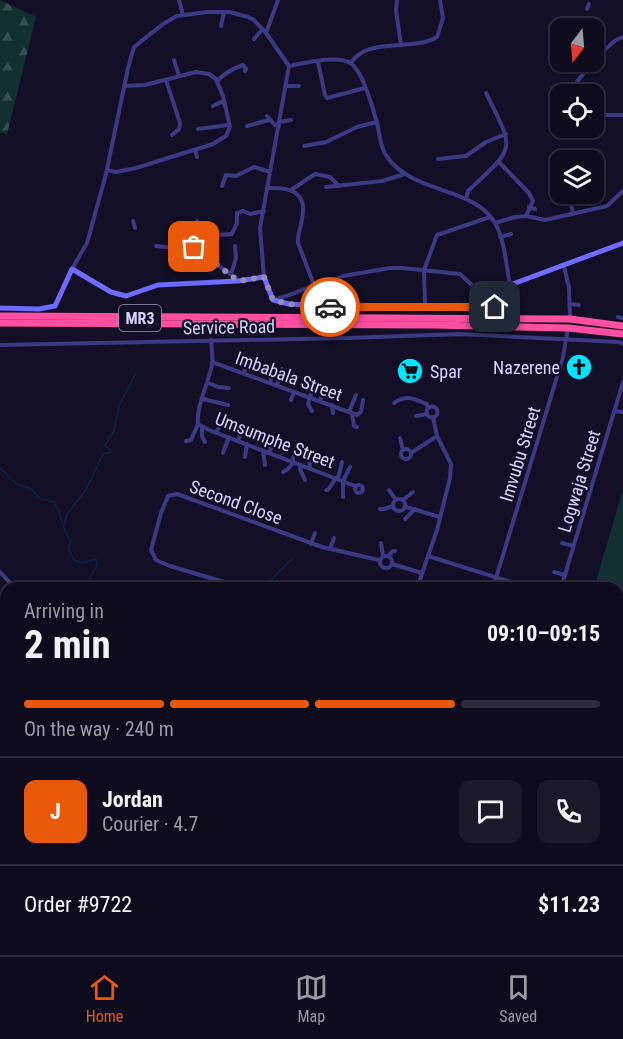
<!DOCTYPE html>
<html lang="en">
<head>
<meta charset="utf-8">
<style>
  body { margin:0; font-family:"Roboto Condensed",sans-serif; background:#1c1929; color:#f1f3f6; height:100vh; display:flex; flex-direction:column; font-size:22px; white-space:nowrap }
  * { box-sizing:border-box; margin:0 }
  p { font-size:20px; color:#9b9ba3 }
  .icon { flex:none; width:33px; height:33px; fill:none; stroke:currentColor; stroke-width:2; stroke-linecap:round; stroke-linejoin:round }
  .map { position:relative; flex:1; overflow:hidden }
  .panel { position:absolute; left:0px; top:582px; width:624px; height:374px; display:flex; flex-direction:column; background:#0e0b1c; border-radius:18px 18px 0 0; box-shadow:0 2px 4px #0004,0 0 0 2px #2e2b3b }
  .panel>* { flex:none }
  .needle { width:39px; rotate:196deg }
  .controls { position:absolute; left:550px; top:18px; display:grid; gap:12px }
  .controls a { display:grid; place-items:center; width:54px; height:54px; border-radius:12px; background:#0e0b1c; box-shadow:0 2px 4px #0004,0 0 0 2px #2e2b3b; font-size:30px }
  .pin { position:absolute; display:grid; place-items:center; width:51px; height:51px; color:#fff; margin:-26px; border-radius:12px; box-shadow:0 3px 9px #0006 }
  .courier { position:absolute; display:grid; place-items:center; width:60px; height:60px; margin:-30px; border:4px solid #ea580c; border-radius:50%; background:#fff; color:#222; box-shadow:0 2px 8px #0007 }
  .summary em { font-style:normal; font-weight:700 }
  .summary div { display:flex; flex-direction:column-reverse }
  .summary { display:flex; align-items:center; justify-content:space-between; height:102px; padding:0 24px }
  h1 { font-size:39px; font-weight:700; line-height:45px }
  .bar { display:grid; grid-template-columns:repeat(4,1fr); gap:9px 6px; align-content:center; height:72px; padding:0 24px }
  .bar i { height:8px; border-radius:4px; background:#2e2b3b }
  .bar .active { background:#ea580c }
  .bar p { grid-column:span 4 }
  .line { display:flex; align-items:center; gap:15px; padding:0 24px; border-top:2px solid #2e2b3b }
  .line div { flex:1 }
  .round { display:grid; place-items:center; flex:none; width:63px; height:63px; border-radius:12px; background:#1c1929 }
  .tabs { display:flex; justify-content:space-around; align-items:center; height:84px; border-top:2px solid #2e2b3b; background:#0e0b1c; font-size:16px; color:#9b9ba3 }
  .tabs a { display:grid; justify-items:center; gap:3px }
  .tabs .active { color:#ea580c }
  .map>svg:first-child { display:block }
  .grass { fill:#12302f }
  .forest { fill:url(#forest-firs) }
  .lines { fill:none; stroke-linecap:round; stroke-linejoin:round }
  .stream { stroke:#0c2248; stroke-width:1.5 }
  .street { stroke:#3d3a85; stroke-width:4 }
  .secondary { stroke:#6f6bff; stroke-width:5 }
  .highway { stroke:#ff4fa3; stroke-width:7 }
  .done { stroke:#948fb3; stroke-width:6; stroke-dasharray:0 10.8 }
  .route { stroke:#ea580c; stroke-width:8 }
  .labels { text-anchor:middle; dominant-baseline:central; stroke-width:4.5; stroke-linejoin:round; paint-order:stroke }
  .shield { fill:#130f26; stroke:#9e99be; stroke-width:1.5 }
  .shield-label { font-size:16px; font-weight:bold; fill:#d9d4ff }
  .street-label { font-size:18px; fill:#d9d4ff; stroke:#130f26 }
  .poi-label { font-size:18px; fill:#d9d4ff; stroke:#130f26; text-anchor:end }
</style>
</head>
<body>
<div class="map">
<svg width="623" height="955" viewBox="0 0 623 955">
  <defs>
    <pattern id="forest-firs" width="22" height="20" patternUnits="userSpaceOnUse" patternTransform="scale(1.5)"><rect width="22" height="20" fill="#12302f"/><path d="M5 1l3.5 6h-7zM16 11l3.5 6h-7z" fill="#344d4e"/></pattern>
  </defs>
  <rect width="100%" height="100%" fill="#130f26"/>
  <path class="grass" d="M623,489v336l-5,2v-239h-24z"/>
  <path class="forest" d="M0,0l36,17 -29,117 -7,-2z"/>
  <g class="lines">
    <g class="stream">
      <path d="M0,468l17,16 13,4 11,11 13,3c9,13 7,28 17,39l-3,7 6,12 8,3 14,-4 1,6 -7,13 9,10"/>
      <path d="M64,526l3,-12 19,-24 17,-36 8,-2 -6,-7 9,-14 5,-25 17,-33"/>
      <path d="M263,588l30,-30"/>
      <path d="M0,942l6,2"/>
      <path d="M20,950l22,5"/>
      <path d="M222,950l5,5"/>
    </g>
    <g class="street">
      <path d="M179,0l4,15"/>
      <path d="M397,0l-1,10 5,35"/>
      <path d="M587,9l2,-5"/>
      <path d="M221,26l3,-14"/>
      <path d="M266,33l12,-33"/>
      <path d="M254,39l8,-9"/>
      <path d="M594,59l22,-19 7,-3"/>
      <path d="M174,60l5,16"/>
      <path d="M318,62l7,33 2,3 38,-10"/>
      <path d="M351,63c17,-27 61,-11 86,-26l6,-19 -3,-18"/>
      <path d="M289,66c15,-3 51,-12 63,-2 12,11 21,44 25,59 3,12 3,25 11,35 26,36 87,29 107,65 10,17 11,43 15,62"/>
      <path d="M166,80l14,43 -1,6 -7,6"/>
      <path d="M217,81c7,-7 17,-13 26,-16l3,4 -1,2"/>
      <path d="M286,86h13"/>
      <path d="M572,94l5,-12 15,-20"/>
      <path d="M213,106l8,-4 4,2"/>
      <path d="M594,115h29"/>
      <path d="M267,116l8,9 4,1"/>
      <path d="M280,122l11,-2"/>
      <path d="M247,126l22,-6"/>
      <path d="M198,129l31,-4"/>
      <path d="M304,146l22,-4 31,-15 20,-5"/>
      <path d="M195,150l2,7"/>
      <path d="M438,159l28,-3 20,-14 20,-8"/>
      <path d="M499,162l30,31 4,8 -7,15"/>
      <path d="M107,170l9,2 20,-4 77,-24 13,-8 4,-9 -7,-31 -7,-17 -7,-5 -13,-2 -51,13 -21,1"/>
      <path d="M222,186l4,-11 10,1 18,-9 16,5"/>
      <path d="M326,187l56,-6 23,-7"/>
      <path d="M267,188c22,-1 41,3 35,31 -1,9 -5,15 -4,24l16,42"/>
      <path d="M291,190l24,-16 15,3 9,9"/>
      <path d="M466,199l2,-8c47,-45 48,-38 18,-98"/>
      <path d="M571,203l2,11"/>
      <path d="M529,207l6,2"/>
      <path d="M133,221l2,7"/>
      <path d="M197,221l7,23"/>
      <path d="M495,223l20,-6 11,-1 19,4 62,-14 16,-15"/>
      <path d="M500,237l11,-3"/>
      <path d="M189,240l10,14"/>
      <path d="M156,246l24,3 12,-4"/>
      <path d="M199,258c2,-9 8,-21 18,-23 5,-1 9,0 15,-1l5,-11v-10l6,-2 7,3 14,-3"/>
      <path d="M174,259c29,-1 41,0 63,21"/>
      <path d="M564,266l5,22 1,30"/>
      <path d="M72,269l15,-26 19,-69 22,-106 6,-21 29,-23 14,-8 30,-4h23l18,5 6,3 12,13 23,33 -29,162 4,49"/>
      <path d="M231,274l5,-16 -1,-12"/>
      <path d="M274,300l21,-7 19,-8 5,2 24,-11 47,-8h13l57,6 15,14 23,5 11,-3"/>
      <path d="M570,304l9,1"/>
      <path d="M425,306l-1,-36 13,-35 53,-18"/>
      <path d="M618,317l5,1"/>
      <path d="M211,340c1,8 2,16 1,24 -3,19 -16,41 -14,60l11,6 146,56"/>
      <path d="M0,345l348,-7 112,-4 159,8 4,2"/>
      <path d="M212,362l145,53 4,-3 2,-12"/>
      <path d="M243,373l9,-14"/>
      <path d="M270,383l3,-13"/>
      <path d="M207,384l2,-1 9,4 11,1"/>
      <path d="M277,385l5,-16"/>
      <path d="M203,399l25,6"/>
      <path d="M291,400l3,-8"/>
      <path d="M320,401l5,-14"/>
      <path d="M394,403c12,-9 20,-4 33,1l1,4"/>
      <path d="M332,405l1,8"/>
      <circle cx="432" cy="412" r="5.5"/>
      <path d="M312,411l-4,-7 6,-20"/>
      <path d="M614,411l8,1"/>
      <path d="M349,412l7,-17"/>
      <path d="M352,414l2,12 3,1"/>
      <path d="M416,416l11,-2"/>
      <path d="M202,427v9l3,6"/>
      <path d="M216,433l6,-12"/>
      <path d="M400,438l3,12"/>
      <path d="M186,441l5,-1 7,-16"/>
      <path d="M238,441l6,-16"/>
      <circle cx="406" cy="454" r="5"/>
      <path d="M263,450l2,15"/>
      <path d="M308,450l2,18"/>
      <path d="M223,453l6,-16"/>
      <path d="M269,453l4,-11"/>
      <path d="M411,453l26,-17"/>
      <path d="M245,457l2,-13"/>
      <path d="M292,461l5,-12"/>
      <path d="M301,465l-1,4 5,11"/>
      <path d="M283,472l5,-3 6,-7"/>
      <path d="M338,479l4,-17"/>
      <circle cx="359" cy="489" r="4"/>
      <path d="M326,490h2l8,-12"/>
      <path d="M389,490l7,10"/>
      <path d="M343,497v-16l7,-14"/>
      <circle cx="399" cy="505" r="6"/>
      <path d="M403,500l10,-8"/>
      <path d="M574,505l10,8"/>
      <path d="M406,507l34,10"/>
      <path d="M380,509h4l9,-3"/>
      <path d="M405,519l10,-10"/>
      <path d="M381,543l2,13"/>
      <path d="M562,543l11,3"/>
      <path d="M311,544l4,-11"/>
      <path d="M330,549l4,-11"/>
      <circle cx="386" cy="562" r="6"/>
      <path d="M388,556l5,-5h2"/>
      <path d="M428,556l102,32"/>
      <path d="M392,564l30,9"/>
      <path d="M0,572l11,12 1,4"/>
      <path d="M554,572l11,3"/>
      <path d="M244,588l-74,-22 -14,-6 -5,-10 10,-37 7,-17 9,-2 145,53 57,13"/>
      <path d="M343,588v-1"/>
      <path d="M417,588l20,-58 13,-52 1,-14 -14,-28 -4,-19"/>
      <path d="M493,588l70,-231 5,-29"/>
      <path d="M561,588l62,-206"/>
      <path d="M0,647l6,-9"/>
      <path d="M1,729l5,-13"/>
      <path d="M574,955l1,-5"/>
    </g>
    <g class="secondary">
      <path d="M0,308l39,1 16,-3 17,-37 39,23 15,4 32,-11 80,-4 26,-4 9,23 16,4 52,3h154l10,-6 5,-16 113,-42"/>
      <path d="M618,838l5,-2"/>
      <path d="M317,955l2,-5"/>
    </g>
    <g class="highway">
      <path d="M0,316l570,3 53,7"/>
      <path d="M0,323l433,2 135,3 55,6"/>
    </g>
  </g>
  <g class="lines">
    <path class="done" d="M194,247l6,7 -1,4 15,4 24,19 26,-4 9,23 16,4 41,3"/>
    <path class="route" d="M330,307h165"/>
  </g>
  <defs>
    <g id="church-disc" transform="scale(1.35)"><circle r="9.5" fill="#00e5ff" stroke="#130f26"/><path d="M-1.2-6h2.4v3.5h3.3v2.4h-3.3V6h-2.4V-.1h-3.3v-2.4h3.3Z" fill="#111"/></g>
    <g id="supermarket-disc" transform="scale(1.35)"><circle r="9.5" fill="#00e5ff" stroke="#130f26"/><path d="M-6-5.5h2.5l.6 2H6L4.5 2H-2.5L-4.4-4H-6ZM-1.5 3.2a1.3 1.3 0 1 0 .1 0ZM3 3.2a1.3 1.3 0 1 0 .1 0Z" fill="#111"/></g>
  </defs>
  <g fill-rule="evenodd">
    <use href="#church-disc" x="579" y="367"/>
    <use href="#supermarket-disc" x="410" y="371"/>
  </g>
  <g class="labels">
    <rect class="shield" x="119" y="305" width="42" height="26" rx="4.5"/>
    <g class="shield-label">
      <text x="140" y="318">MR3</text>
    </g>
    <g class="street-label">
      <text transform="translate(229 327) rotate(-1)">Service Road</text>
      <text transform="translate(289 376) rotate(20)">Imbabala Street</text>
      <text transform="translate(275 440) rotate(21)">Umsumphe Street</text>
      <text transform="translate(520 454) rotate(-73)">Imvubu Street</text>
      <text transform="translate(579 481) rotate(-73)">Logwaja Street</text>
      <text transform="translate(236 502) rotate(20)">Second Close</text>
    </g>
    <g class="poi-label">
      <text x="560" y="367">Nazerene</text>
      <text x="430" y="371" text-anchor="start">Spar</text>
    </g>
  </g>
</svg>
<div class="controls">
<a><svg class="needle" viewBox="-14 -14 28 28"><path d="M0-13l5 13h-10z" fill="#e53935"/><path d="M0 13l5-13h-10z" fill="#9b9ba3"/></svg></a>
<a><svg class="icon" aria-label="locate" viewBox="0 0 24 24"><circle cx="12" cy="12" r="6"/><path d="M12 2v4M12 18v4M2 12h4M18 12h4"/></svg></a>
<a><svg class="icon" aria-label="layers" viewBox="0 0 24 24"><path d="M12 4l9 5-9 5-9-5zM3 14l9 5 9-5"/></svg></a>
</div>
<div class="pin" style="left:194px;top:247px;background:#ea580c"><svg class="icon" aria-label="bag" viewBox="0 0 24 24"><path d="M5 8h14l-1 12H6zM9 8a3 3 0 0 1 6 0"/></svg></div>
<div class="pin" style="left:495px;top:307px;background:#1f2937"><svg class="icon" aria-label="home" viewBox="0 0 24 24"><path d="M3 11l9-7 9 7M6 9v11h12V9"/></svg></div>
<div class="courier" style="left:330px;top:307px"><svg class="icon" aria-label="car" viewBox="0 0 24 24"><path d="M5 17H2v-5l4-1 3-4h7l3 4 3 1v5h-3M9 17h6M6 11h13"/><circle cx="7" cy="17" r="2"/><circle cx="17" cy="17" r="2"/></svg></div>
<section class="panel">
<div class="summary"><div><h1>2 min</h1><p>Arriving in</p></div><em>09:10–09:15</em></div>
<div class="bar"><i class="active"></i><i class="active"></i><i class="active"></i><i></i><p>On the way · 240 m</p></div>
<div class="line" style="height:108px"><b class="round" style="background:#ea580c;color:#fff">J</b><div><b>Jordan</b><p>Courier · 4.7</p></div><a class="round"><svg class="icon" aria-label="chat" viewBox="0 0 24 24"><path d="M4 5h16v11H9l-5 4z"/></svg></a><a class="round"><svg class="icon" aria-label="phone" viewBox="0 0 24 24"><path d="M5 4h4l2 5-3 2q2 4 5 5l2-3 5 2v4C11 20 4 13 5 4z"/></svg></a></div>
<div class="line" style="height:78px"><div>Order #9722</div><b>$11.23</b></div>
</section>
</div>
<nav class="tabs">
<a class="active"><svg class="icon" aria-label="home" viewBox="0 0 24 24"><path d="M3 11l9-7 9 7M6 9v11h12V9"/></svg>Home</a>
<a><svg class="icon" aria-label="map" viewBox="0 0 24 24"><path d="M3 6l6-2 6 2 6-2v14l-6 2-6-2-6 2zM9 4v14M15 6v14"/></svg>Map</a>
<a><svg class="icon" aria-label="saved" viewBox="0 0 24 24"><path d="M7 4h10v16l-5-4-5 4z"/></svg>Saved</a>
</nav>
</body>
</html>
